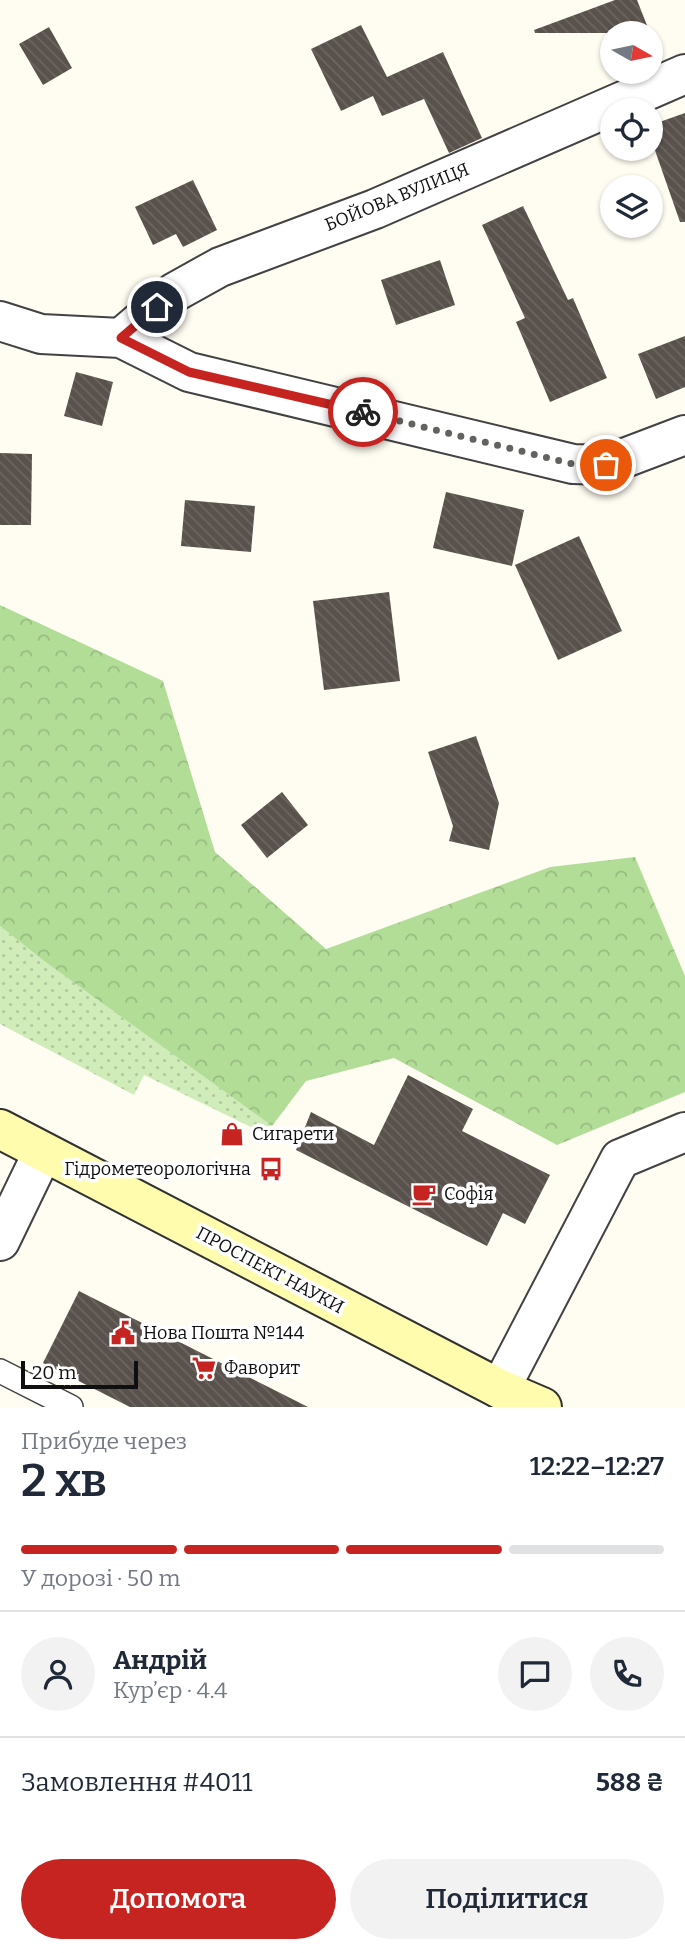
<!DOCTYPE html>
<html lang="uk">
<head>
<meta charset="utf-8">
<style>
  body { margin:0; font-family:Bitter,serif; background:#f2f2f3; color:#1f2937; height:100vh; display:flex; flex-direction:column; font-size:26px; white-space:nowrap }
  * { box-sizing:border-box; margin:0 }
  p { font-size:23px; color:#747a83 }
  .icon { flex:none; width:38px; height:38px; fill:none; stroke:currentColor; stroke-width:2; stroke-linecap:round; stroke-linejoin:round }
  .map { position:relative; height:1407px; overflow:hidden }
  .drawer { display:flex; flex-direction:column; background:#fff; flex:1 }
  .drawer>* { flex:none }
  .needle { width:46px; rotate:99deg }
  .buttons { position:absolute; left:600px; top:21px; display:grid; gap:14px }
  .buttons a { display:grid; place-items:center; width:63px; height:63px; border-radius:50%; background:#fff; box-shadow:0 2px 5px #0004; font-size:35px }
  .scale { position:absolute; left:21px; bottom:18px; width:117px; box-sizing:border-box; padding-left:7px; border:4px solid #0f0f0f; border-top:0; font-size:19px; line-height:24px; white-space:nowrap; color:#0f0f0f; -webkit-text-stroke:5px #fff; paint-order:stroke }
  .pin { position:absolute; display:grid; place-items:center; width:60px; height:60px; color:#fff; margin:-30px; border:4px solid #fff; border-radius:50%; box-shadow:0 2px 7px #0007 }
  .courier { position:absolute; display:grid; place-items:center; width:70px; height:70px; margin:-35px; border:5px solid #c62420; border-radius:50%; background:#fff; color:#222; box-shadow:0 2px 9px #0007 }
  .head em { font-style:normal; font-weight:600 }
  .head div { display:flex; flex-direction:column-reverse }
  .head { display:flex; align-items:center; justify-content:space-between; height:119px; padding:0 21px }
  h1 { font-size:46px; font-weight:600; line-height:52px }
  .bar { display:grid; grid-template-columns:repeat(4,1fr); gap:10px 7px; align-content:center; height:84px; padding:0 21px }
  .bar i { height:9px; border-radius:5px; background:#e0e1e3 }
  .bar .active { background:#c62420 }
  .bar p { grid-column:span 4 }
  .line { display:flex; align-items:center; gap:18px; padding:0 21px; border-top:2px solid #e0e1e3 }
  .line div { flex:1 }
  .round { display:grid; place-items:center; flex:none; width:74px; height:74px; border-radius:37px; background:#f2f2f3 }
  .cta { display:flex; gap:14px; margin-top:auto; padding:14px 21px }
  .cta a { flex:1; height:80px; border-radius:42px; background:#c62420; color:#fff; font-size:28px; font-weight:600; line-height:80px; text-align:center }
  .cta a+a { background:#f2f2f3; color:#1f2937 }
  .map>svg:first-child { display:block }
  .grass { fill:url(#grass-dots) }
  .forest { fill:url(#forest-crowns) }
  .building { fill:url(#building-back-hatch) }
  .lines { fill:none; stroke-linecap:round; stroke-linejoin:round }
  .lane-casing { stroke:#424242; stroke-width:26 }
  .street-casing { stroke:#424242; stroke-width:42 }
  .secondary-casing { stroke:#313131; stroke-width:42 }
  .lane { stroke:#fff; stroke-width:23 }
  .street { stroke:#fff; stroke-width:38 }
  .secondary { stroke:#fffcad; stroke-width:38 }
  .done { stroke:#63625e; stroke-width:7; stroke-dasharray:0 12.6 }
  .route { stroke:#c62420; stroke-width:9 }
  .labels { text-anchor:middle; dominant-baseline:central; stroke-width:7; stroke-linejoin:round; paint-order:stroke }
  .street-label { font-size:18px; fill:#0f0f0f; stroke:#fff }
  .poi-label { font-size:18px; fill:#0f0f0f; stroke:#fff; text-anchor:start }
</style>
</head>
<body>
<div class="map">
<svg width="685" height="1407" viewBox="0 0 685 1407">
  <defs>
    <pattern id="grass-dots" width="8" height="8" patternUnits="userSpaceOnUse" patternTransform="scale(1.75)"><rect width="8" height="8" fill="#d0ecb9"/><path d="M2 2h.1M6 6h.1" fill="none" stroke="#b1c99e" stroke-width="1.8" stroke-linecap="round"/></pattern>
    <pattern id="forest-crowns" width="20" height="18" patternUnits="userSpaceOnUse" patternTransform="scale(1.75)"><rect width="20" height="18" fill="#b2dd97"/><path d="M2 6a3 3 0 1 1 6 0M12 15a3 3 0 1 1 6 0" fill="none" stroke="#98bc81"/></pattern>
    <pattern id="building-back-hatch" width="6" height="6" patternUnits="userSpaceOnUse" patternTransform="scale(1.75)"><rect width="6" height="6" fill="#59514b"/><path d="M-1 5l2 2M0 0l6 6M5-1l2 2" fill="none" stroke="#6c6561"/></pattern>
  </defs>
  <rect width="100%" height="100%" fill="#fffdf2"/>
  <path class="grass" d="M0,926l44,35 228,165 -19,2 -109,-53 -10,20 -134,-71z"/>
  <path class="forest" d="M0,605l163,76 52,171 111,97 224,-82 85,-10 50,119v116l-128,53 -163,-87 -88,23 -34,45 -228,-165 -44,-35z"/>
  <g class="building">
    <path d="M615,0h22l13,33h-115l-1,-3z"/>
    <path d="M361,25l26,52 56,-25 39,86 -33,15 -25,-54 -42,17 -9,-20 -32,15 -30,-62z"/>
    <path d="M49,27l23,41 -29,17 -24,-41z"/>
    <path d="M685,113v109h-5l-29,-83v-14z"/>
    <path d="M193,180l24,50 -34,17 -7,-13 -23,11 -18,-38z"/>
    <path d="M523,206l45,94 5,-2 34,80 -57,24 -34,-80 9,-4 -43,-93z"/>
    <path d="M440,260l15,45 -59,20 -15,-45z"/>
    <path d="M685,336v51l-29,12 -18,-45z"/>
    <path d="M76,372l37,10 -11,44 -38,-10z"/>
    <path d="M0,453l32,1 -1,71h-31z"/>
    <path d="M446,492l78,18 -12,56 -79,-18z"/>
    <path d="M185,500l70,6 -4,46 -70,-6z"/>
    <path d="M579,536l43,95 -64,29 -43,-95z"/>
    <path d="M389,592l11,89 -76,9 -11,-89z"/>
    <path d="M476,736l23,67 -10,47 -40,-9 4,-15 -25,-74z"/>
    <path d="M282,792l26,33 -41,33 -26,-33z"/>
    <path d="M408,1075l65,34 -11,22 88,44 -25,49 -22,-11 -16,33 -191,-96 15,-38 63,33z"/>
    <path d="M79,1291l229,116h-178l-87,-44z"/>
  </g>
  <g class="lines">
    <g class="lane-casing">
      <path id="lane" d="M0,1371l71,36"/>
    </g>
    <g class="street-casing">
      <g id="street">
        <path d="M0,321l41,13 80,4 68,34 384,92 33,1 79,-30"/>
        <path d="M121,338l54,-46 45,-25 155,-58 310,-135"/>
        <path d="M0,1241l43,-89"/>
        <path d="M500,1389l120,-230 65,-27"/>
      </g>
    </g>
    <g class="secondary-casing">
      <path id="secondary" d="M0,1129l500,260 42,18"/>
    </g>
    <use href="#lane" class="lane"/>
    <use href="#street" class="street"/>
    <use href="#secondary" class="secondary"/>
  </g>
  <g class="lines">
    <path class="done" d="M363,412l210,52 33,1"/>
    <path class="route" d="M157,307l-36,31 68,34 174,40"/>
  </g>
  <defs>
    <g id="shop-bare" transform="scale(1.89)"><path d="M-5-2.5h2.3a2.7 3.5 0 0 1 5.4 0H5L5.5 6h-11ZM-1.5-2.5h3a1.5 2.3 0 0 0-3 0Z" fill="#c62420" stroke="#fff" stroke-width="2.5" paint-order="stroke"/></g>
    <g id="bus-bare" transform="scale(1.89)"><path d="M-5-6H5V4H4V6H2V4H-2V6H-4V4H-5ZM-3.5-4V0h7V-4ZM-3.5 1.2v1.5H-2V1.2ZM2 1.2v1.5H3.5V1.2Z" fill="#c62420" stroke="#fff" stroke-width="2.5" paint-order="stroke"/></g>
    <g id="cafe-bare" transform="scale(1.89)"><path d="M-5.5-4.5H6V0H3Q3 3.5 0 3.5H-2.5Q-5.5 3.5-5.5 0ZM3-3.2v2h1.7v-2ZM-6 4.5H4V6H-6Z" fill="#c62420" stroke="#fff" stroke-width="2.5" paint-order="stroke"/></g>
    <g id="civic-bare" transform="scale(1.89)"><path d="M-.6-6.5H3V-4.5H.6V-3L4-1V1h2V6H-6V1h2V-1L-.6-3ZM-1.2 2.5V6h2.4V2.5Z" fill="#c62420" stroke="#fff" stroke-width="2.5" paint-order="stroke"/></g>
    <g id="supermarket-bare" transform="scale(1.89)"><path d="M-6-5.5h2.5l.6 2H6L4.5 2H-2.5L-4.4-4H-6ZM-1.5 3.2a1.3 1.3 0 1 0 .1 0ZM3 3.2a1.3 1.3 0 1 0 .1 0Z" fill="#c62420" stroke="#fff" stroke-width="2.5" paint-order="stroke"/></g>
  </defs>
  <g fill-rule="evenodd">
    <use href="#shop-bare" x="232" y="1134"/>
    <use href="#bus-bare" x="271" y="1169"/>
    <use href="#cafe-bare" x="424" y="1194"/>
    <use href="#civic-bare" x="123" y="1333"/>
    <use href="#supermarket-bare" x="204" y="1368"/>
  </g>
  <g class="labels">
    <g class="street-label">
      <text transform="translate(397 197) rotate(-22)">БОЙОВА ВУЛИЦЯ</text>
      <text transform="translate(270 1270) rotate(28)">ПРОСПЕКТ НАУКИ</text>
    </g>
    <g class="poi-label">
      <text x="252" y="1134">Сигарети</text>
      <text x="251" y="1169" text-anchor="end">Гідрометеорологічна</text>
      <text x="444" y="1194">Софія</text>
      <text x="143" y="1333">Нова Пошта №144</text>
      <text x="224" y="1368">Фаворит</text>
    </g>
  </g>
</svg>
<div class="buttons">
<a><svg class="needle" viewBox="-14 -14 28 28"><path d="M0-13l5 13h-10z" fill="#e53935"/><path d="M0 13l5-13h-10z" fill="#747a83"/></svg></a>
<a><svg class="icon" aria-label="locate" viewBox="0 0 24 24"><circle cx="12" cy="12" r="6"/><path d="M12 2v4M12 18v4M2 12h4M18 12h4"/></svg></a>
<a><svg class="icon" aria-label="layers" viewBox="0 0 24 24"><path d="M12 4l9 5-9 5-9-5zM3 14l9 5 9-5"/></svg></a>
</div>
<div class="scale">20 m</div>
<div class="pin" style="left:606px;top:465px;background:#ea580c"><svg class="icon" aria-label="bag" viewBox="0 0 24 24"><path d="M5 8h14l-1 12H6zM9 8a3 3 0 0 1 6 0"/></svg></div>
<div class="pin" style="left:157px;top:307px;background:#1f2937"><svg class="icon" aria-label="home" viewBox="0 0 24 24"><path d="M3 11l9-7 9 7M6 9v11h12V9"/></svg></div>
<div class="courier" style="left:363px;top:412px"><svg class="icon" aria-label="bike" viewBox="0 0 24 24"><circle cx="6" cy="16" r="4"/><circle cx="18" cy="16" r="4"/><path d="M6 16l4-8h5l3 8M10 8l3 8H6M13 5h3"/></svg></div>
</div>
<section class="drawer">
<div class="head"><div><h1>2 хв</h1><p>Прибуде через</p></div><em>12:22–12:27</em></div>
<div class="bar"><i class="active"></i><i class="active"></i><i class="active"></i><i></i><p>У дорозі · 50 m</p></div>
<div class="line" style="height:126px"><a class="round"><svg class="icon" aria-label="person" viewBox="0 0 24 24"><circle cx="12" cy="8" r="4"/><path d="M4 21q1-7 8-7t8 7"/></svg></a><div><b>Андрій</b><p>Кур’єр · 4.4</p></div><a class="round"><svg class="icon" aria-label="chat" viewBox="0 0 24 24"><path d="M4 5h16v11H9l-5 4z"/></svg></a><a class="round"><svg class="icon" aria-label="phone" viewBox="0 0 24 24"><path d="M5 4h4l2 5-3 2q2 4 5 5l2-3 5 2v4C11 20 4 13 5 4z"/></svg></a></div>
<div class="line" style="height:91px"><div>Замовлення #4011</div><b>588 ₴</b></div>
<div class="cta"><a>Допомога</a><a>Поділитися</a></div>
</section>
</body>
</html>
